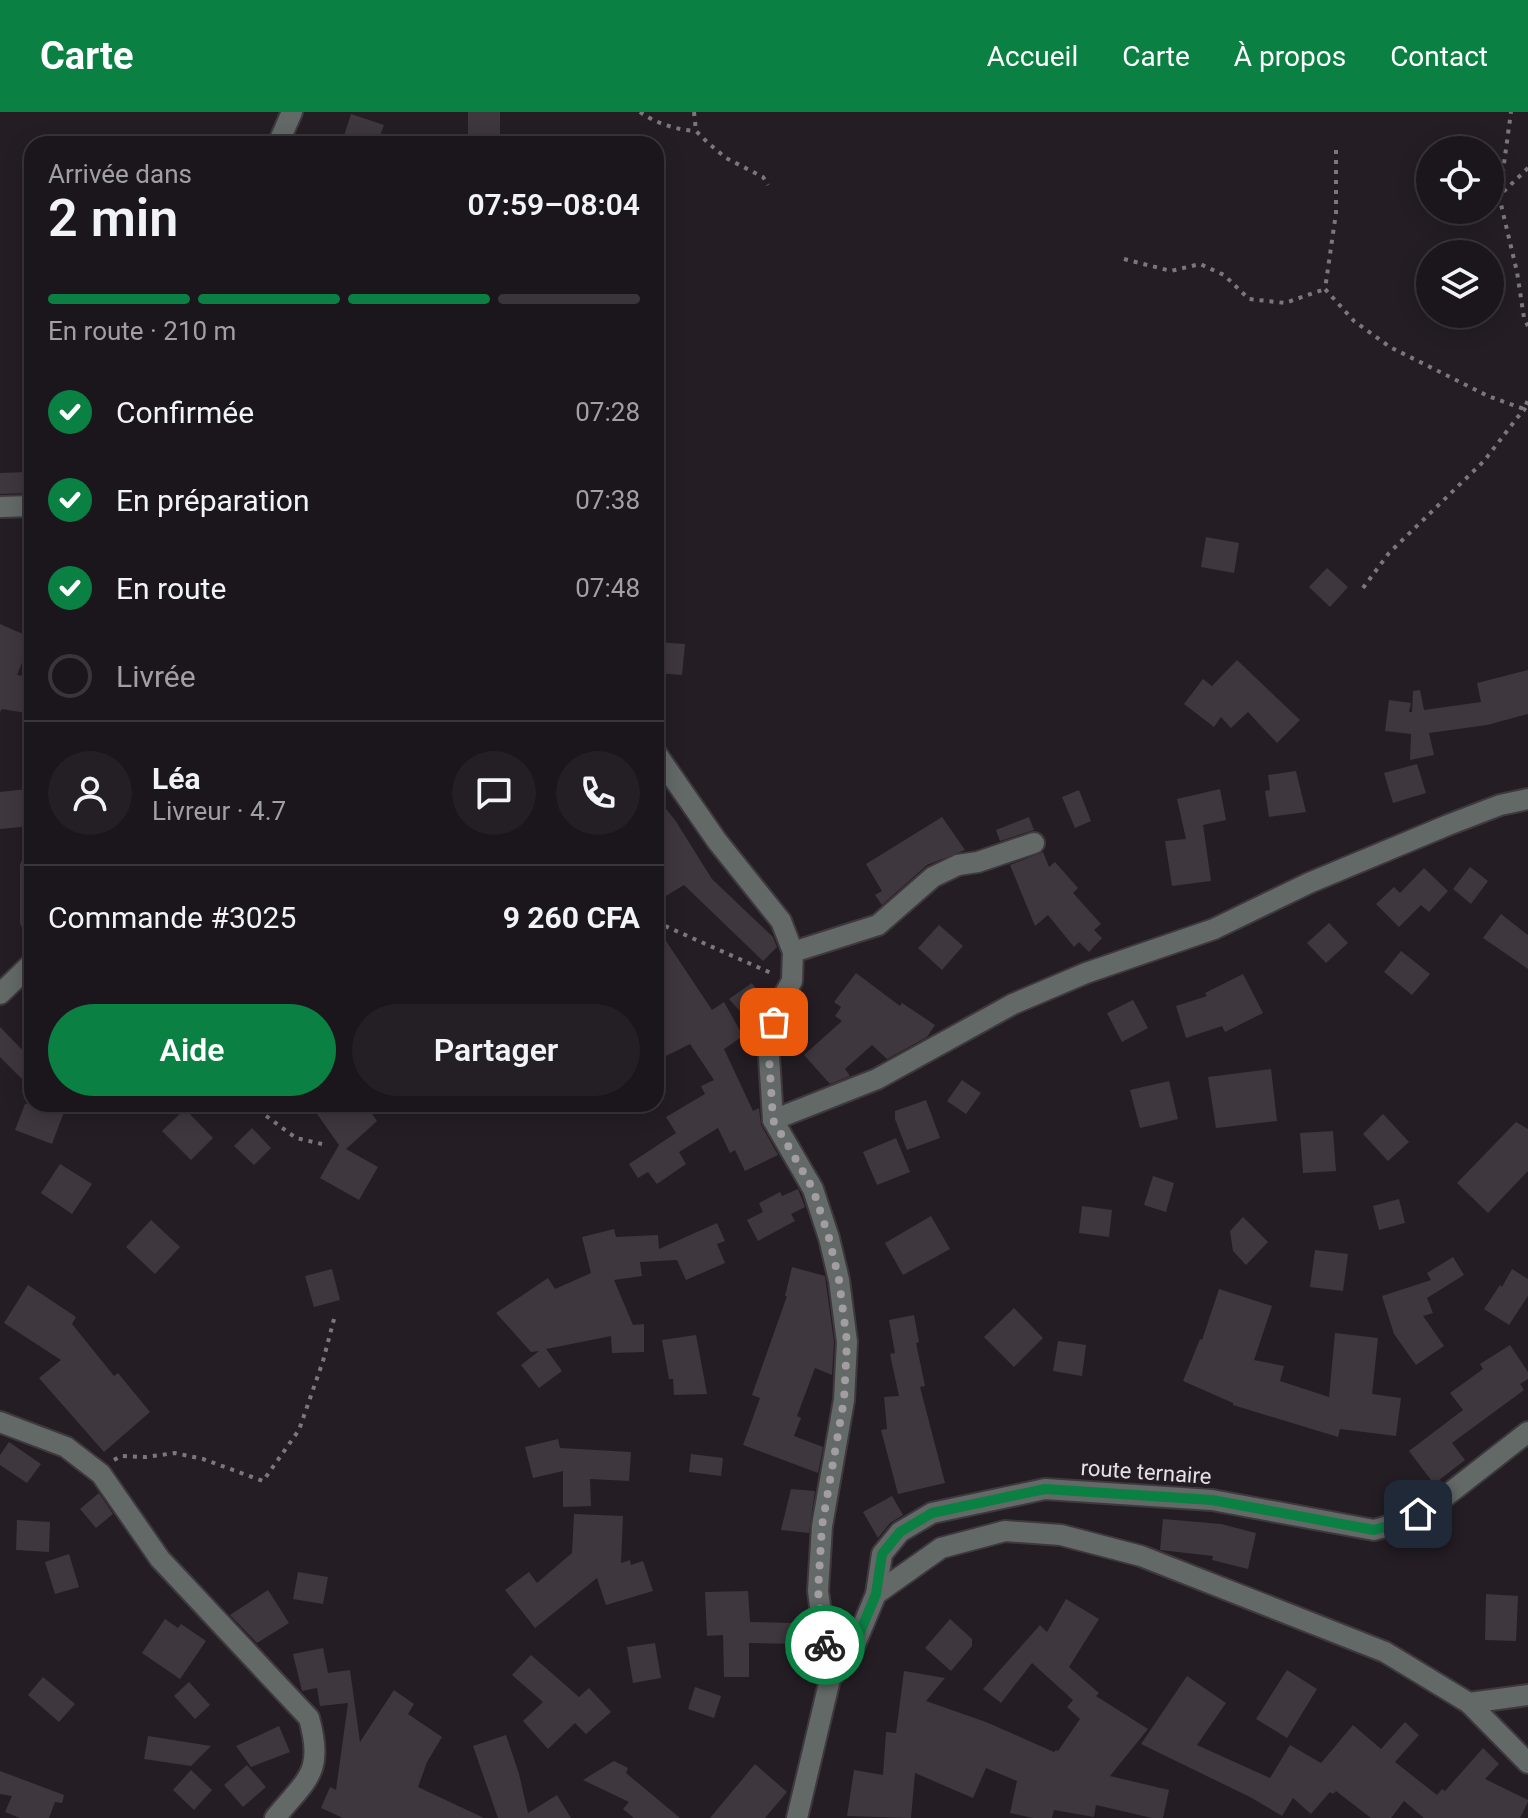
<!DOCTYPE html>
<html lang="fr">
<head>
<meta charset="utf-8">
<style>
  body { margin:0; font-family:Roboto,sans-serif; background:#241f24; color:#f1f3f6; height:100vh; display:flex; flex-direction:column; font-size:30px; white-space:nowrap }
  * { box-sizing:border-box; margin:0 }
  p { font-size:26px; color:#a09fa3 }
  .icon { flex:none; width:44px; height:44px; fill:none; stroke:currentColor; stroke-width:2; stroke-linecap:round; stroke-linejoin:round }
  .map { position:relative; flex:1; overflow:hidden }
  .sheet { position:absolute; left:24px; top:24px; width:640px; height:976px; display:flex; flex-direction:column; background:#1b161b; border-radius:24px; box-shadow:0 4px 20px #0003,0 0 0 2px #39353a }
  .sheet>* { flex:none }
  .fabs { position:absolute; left:1416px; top:24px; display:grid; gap:16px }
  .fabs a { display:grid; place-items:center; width:88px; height:88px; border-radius:50%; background:#1b161b; box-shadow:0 4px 20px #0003,0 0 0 2px #39353a; font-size:40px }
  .pin { position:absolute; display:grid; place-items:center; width:68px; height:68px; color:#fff; margin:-34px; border-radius:16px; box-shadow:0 4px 12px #0006 }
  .courier { position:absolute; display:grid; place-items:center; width:80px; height:80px; margin:-40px; border:6px solid #0b8043; border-radius:50%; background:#fff; color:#222; box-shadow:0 2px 10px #0007 }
  .headline em { font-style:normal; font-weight:600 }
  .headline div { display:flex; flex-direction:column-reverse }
  .headline { display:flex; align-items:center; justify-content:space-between; height:136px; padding:0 24px }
  h1 { font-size:52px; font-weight:600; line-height:60px }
  .bar { display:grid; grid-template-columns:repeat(4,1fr); gap:12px 8px; align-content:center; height:96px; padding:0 24px }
  .bar i { height:10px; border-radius:6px; background:#39353a }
  .bar .on { background:#0b8043 }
  .bar p { grid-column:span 4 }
  .line { display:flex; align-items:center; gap:20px; padding:0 24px; border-top:2px solid #39353a }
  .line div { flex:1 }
  .round { display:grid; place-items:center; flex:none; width:84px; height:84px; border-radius:42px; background:#241f24 }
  ol { padding:0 24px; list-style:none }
  li { display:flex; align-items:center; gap:24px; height:88px }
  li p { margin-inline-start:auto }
  li .icon { padding:8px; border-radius:50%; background:#0b8043; color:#fff; stroke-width:4 }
  li:last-child { color:#a09fa3 }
  li i { width:44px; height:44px; border:4px solid #39353a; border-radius:50% }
  .action { display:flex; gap:16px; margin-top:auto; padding:16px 24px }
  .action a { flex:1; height:92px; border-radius:48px; background:#0b8043; color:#fff; font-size:32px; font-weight:600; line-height:92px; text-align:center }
  .action a+a { background:#241f24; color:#f1f3f6 }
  header { display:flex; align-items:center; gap:48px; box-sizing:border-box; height:112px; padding:0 40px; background:#0b8043; color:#fff }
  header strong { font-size:38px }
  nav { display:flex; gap:44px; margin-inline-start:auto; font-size:28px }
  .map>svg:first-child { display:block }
  .building { fill:#3e373e }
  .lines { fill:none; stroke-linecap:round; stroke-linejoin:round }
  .minor-casing { stroke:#3f393f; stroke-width:24 }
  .path { stroke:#7c777c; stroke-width:4; stroke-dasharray:4 6; stroke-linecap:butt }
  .minor { stroke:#636967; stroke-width:20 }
  .done { stroke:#a19da2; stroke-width:8; stroke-dasharray:0 14.4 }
  .route { stroke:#0b8043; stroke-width:10 }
  .labels { text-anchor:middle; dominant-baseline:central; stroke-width:8; stroke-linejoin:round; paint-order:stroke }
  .street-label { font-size:22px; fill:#e5e1e6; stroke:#241e24 }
</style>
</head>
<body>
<header>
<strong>Carte</strong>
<nav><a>Accueil</a><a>Carte</a><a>À propos</a><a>Contact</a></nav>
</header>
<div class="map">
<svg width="1528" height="1706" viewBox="0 0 1528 1706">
  <rect width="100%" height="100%" fill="#241e24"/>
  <g class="building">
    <rect x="468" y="0" width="32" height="29"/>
    <path d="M351,2l33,11 -7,19h-20l-14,-5z"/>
    <path d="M28,360l1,21 -29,1v-21z"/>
    <path d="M1206,425l33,6 -5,30 -33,-6z"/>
    <path d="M1327,456l21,19 -18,20 -21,-20z"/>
    <path d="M0,512l32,14 -15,37 15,2v37l-30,-5 -2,3z"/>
    <path d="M656,530l29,2 -3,31 -26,-2z"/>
    <path d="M1237,548l63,60 -23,23 -29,-31 -17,16 -10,-11 -7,10 -30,-23 19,-25 9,7z"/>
    <path d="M1528,558v44l-41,11 -58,8 5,22 -24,5 1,-26 -26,-3 4,-31 22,3 -2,9h3l1,-21 7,-1 4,20 57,-8 -4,-19z"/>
    <path d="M1417,652l9,29 -33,10 -9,-30z"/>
    <path d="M1296,659l10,41 -37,5 -4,-26 5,-1 -2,-15z"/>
    <path d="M27,677l5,37 -32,3v-37z"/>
    <path d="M1220,677l6,31 -23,5 8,56 -39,5 -7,-45 21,-2 -9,-40z"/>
    <path d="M1079,678l12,31 -16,7 -13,-31z"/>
    <path d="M656,685l19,23 37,59 61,58 4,10 -14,14 -79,-76 -28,17z"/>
    <path d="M942,705l23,33 -38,15 -45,40 -7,-10 7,-4 -16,-27z"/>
    <path d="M1029,705l5,13 -34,11 -4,-11z"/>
    <path d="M1043,740l6,15 6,-5 23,26 -5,5 28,31 -7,6 8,8 -13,14 -10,-10 -5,5 -26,-32 -13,11 -25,-61z"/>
    <path d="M1470,755l18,14 -17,23 -18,-15z"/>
    <path d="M1424,756l24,23 -19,21 -8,-7 -22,22 -23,-23 18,-17 6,6z"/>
    <path d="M1501,802l27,21v34l-45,-31z"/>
    <path d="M1329,811l19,20 -22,20 -19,-20z"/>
    <path d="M939,813l24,21 -21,24 -24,-22z"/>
    <path d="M656,814l56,84 12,-8 19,34 -19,13 29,62 6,-3 2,17 17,30 -33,16 -10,-21 -5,3 -12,-25 -39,24 7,12 -29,20 -9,-12 -10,6 -9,-14 47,-31 -10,-16 39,-23 -4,-8 13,-6 -24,-36 -34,17z"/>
    <path d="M1401,839l29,23 -18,21 -28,-23z"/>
    <path d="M856,861l44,33 2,-3 33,22 -8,12 -40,22 -15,-14 -27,24 5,7 -20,8 -26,-29 38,-34 -7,-5 6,-9 -7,-5z"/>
    <path d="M1243,862l20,39 -38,19 -3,-6 -36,12 -10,-32 31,-10 -2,-3z"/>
    <path d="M752,871l14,20 -7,22 -4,3 -26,-29z"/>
    <path d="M1133,888l15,28 -26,14 -15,-29z"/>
    <path d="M0,915l32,33v29l-32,-32z"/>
    <path d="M1271,957l6,52 -61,7 -8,-51z"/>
    <path d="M962,968l19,13 -15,21 -19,-13z"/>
    <path d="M1169,969l9,38 -38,9 -10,-38z"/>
    <path d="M926,988l14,38 -33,12 -12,-31v-8z"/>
    <path d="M25,992h42l-15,40 -37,-14z"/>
    <path d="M310,992h55l12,17 -31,28 32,18 -19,33 -39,-22 19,-33z"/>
    <path d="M185,997l28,29 -22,22 -29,-29z"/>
    <path d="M1383,1002l26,28 -21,19 -25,-27z"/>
    <path d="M1516,1010l12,7v42l-40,42 -31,-30z"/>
    <path d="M252,1016l19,20 -17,17 -20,-19z"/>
    <path d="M1333,1019l3,40 -33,2 -3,-40z"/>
    <path d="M896,1026l14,34 -33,13 -14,-33z"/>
    <path d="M60,1052l32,20 -20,30 -31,-21z"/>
    <path d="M1153,1064l21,7 -8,29 -22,-7z"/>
    <path d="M798,1077l7,18 -14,7 4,7 -37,20 -11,-21 16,-8 -4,-9 21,-11 2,4z"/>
    <path d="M1399,1087l6,24 -26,7 -6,-24z"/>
    <path d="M1082,1094l30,4 -3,27 -30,-4z"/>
    <path d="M931,1104l19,33 -47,26 -18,-32z"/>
    <path d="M1243,1105l25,25 -22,23 -13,-14 -3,-20z"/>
    <path d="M151,1108l29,27 -25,27 -29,-27z"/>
    <path d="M717,1111l8,18 -8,3 8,19 -39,17 -9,-20 -37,2 2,14 -28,4 19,45 11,-1v28l-32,1 -1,-17 -65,13 16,22 -23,17 -18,-23 18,-14 -8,1 -35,-39 52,-35 7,11 36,-16 -9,-36 32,-8 2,8 42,-2 1,14z"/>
    <path d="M1315,1138l33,4 -5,37 -33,-4z"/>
    <path d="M1453,1145l11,18 -37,23 6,15 -10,3 21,30 -28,19 -22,-31 -12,-38 49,-16 -4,-7z"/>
    <path d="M792,1155l33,9 9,66 -2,33 -17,-7 -18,48 4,2 -7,18 29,11 -5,26 -75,-28 17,-47 -8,-3 35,-99h-2z"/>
    <path d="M332,1157l8,31 -26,7 -9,-31z"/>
    <path d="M1512,1157l16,10v17l-19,29 -25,-16 16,-24 2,2z"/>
    <path d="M28,1173l48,32 -4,7 42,52 4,-3 32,39 -46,40 -65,-74 22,-18 -57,-37z"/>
    <path d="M1219,1177l53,17 -18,54 30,6 -4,15 49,16 6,-64 43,5 -6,56 29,4 -5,38 -56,-7 -2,8 -105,-32v-2l-50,-22 17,-42 2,1z"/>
    <path d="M1014,1196l29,30 -29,29 -30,-30z"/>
    <path d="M914,1203l5,27 -3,1 9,43 -5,1 25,96 -47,11 -17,-64 6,-1 -3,-32 15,-1 -9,-42 5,-1 -6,-33z"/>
    <path d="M696,1223l11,59 -33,1 -1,-16h-4l-7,-39z"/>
    <path d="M1058,1229l28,4 -4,31 -29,-5z"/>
    <path d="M1510,1233l18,27v7l-8,5 4,6 -72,53 13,17 -31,24 -25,-33 54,-41 -13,-17 33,-24 -3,-5z"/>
    <path d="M558,1327l2,9 71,4 -2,29 -39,-2 1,27 -28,1v-36l-30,7 -8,-31z"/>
    <path d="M9,1330l32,22 -14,19 -27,-18v-10z"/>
    <path d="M691,1342l32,4 -2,18 -32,-4z"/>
    <path d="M791,1377l24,2 -6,42 -28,-3z"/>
    <path d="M99,1381l14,21 -17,14 -16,-19z"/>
    <path d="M892,1384l11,19 -13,8 -12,15 -15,-26z"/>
    <path d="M574,1402l49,2 -2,47 9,-3 1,5 12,-4 10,30 -47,14 -9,-27 -62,50 -30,-38 24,-18 8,11 35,-30z"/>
    <path d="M1163,1407l58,5 35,9 -8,36 -36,-9 1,-4 -53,-6z"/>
    <path d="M17,1408l33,2 -1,30 -33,-2z"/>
    <path d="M69,1442l10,33 -24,7 -10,-32z"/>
    <path d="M298,1460l30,5 -5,27 -30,-5z"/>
    <path d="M268,1478l21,33 -32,20 -27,-28z"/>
    <path d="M748,1479l2,31 46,1v21l-47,-1v34h-25l-1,-42 -16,1 -2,-44z"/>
    <path d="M1486,1482l32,2 -2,45 -31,-1z"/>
    <path d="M1066,1487l33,20 -30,48 30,26 -3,3 52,33 -38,47 59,14 -6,28h-11l-56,-13 -2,12 -40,-7 -2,8h-19l-23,-5 7,-32 -31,-13 -13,30 -58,-25 -4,45 -64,-2 7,-46 29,5 3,-43 10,1 8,-62 41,7 -19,23 60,21 68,30 2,-2 2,1 22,-32 -13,-12 6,-7 -41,-37 -31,40 -18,-14 57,-64 7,7z"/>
    <path d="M165,1507l13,9 3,-4 25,17 -26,38 -38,-26z"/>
    <path d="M950,1507l22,20v7l-21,25 -26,-23z"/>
    <path d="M655,1531l6,35 -28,5 -6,-36z"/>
    <path d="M323,1536l5,25 22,-3 10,72 34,-52 20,14 -6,10 34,23 -15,25 -9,25 66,31h-141l-22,-10 9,-21 6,3 12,-87 -28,3 -3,-18 -15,3 -9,-37z"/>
    <path d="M531,1543l48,42 10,-9 22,24 -25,22 -11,-11 -27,26 -25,-28 20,-19 -31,-27z"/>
    <path d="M1287,1558l30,19 -30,49 -31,-19z"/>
    <path d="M1187,1564l39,27 -29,42 73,33 20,-33 31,18 32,-38 28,24 24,-27 14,13 -24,27 42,33 5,-6 3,2 38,-43 16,16 -14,15 43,21v2l-8,16h-96l-20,-17 -13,17h-20l-35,-27 -3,3 -3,-2 -19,22 -18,-16 -11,18 -30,-18 -111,-54z"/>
    <path d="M43,1565l32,27 -16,18 -31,-27z"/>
    <path d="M189,1570l21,23 -15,14 -21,-23z"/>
    <path d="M695,1575l26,9 -7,22 -26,-9z"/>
    <path d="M279,1614l11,26 -39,15 -15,-21z"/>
    <path d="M506,1623l13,39 9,39 29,-18 14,23h-73l-25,-72z"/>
    <path d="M148,1624l63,10 -20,20 -47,-7z"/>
    <path d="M614,1649l14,7 -2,5 54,45h-46l-11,-9 6,-7 -46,-22z"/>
    <path d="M755,1652l32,28 -22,26h-55z"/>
    <path d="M247,1653l19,22 -23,20 -19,-22z"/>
    <path d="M191,1658l21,20 -18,20 -21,-20z"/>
    <path d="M0,1659l64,24 -2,8 -7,-1 -6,16h-29l-15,-6 7,-16 -12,-2z"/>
  </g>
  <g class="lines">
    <g class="minor-casing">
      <g id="minor">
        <path d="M278,32l14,-32"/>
        <path d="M0,395l32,-1"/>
        <path d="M656,641l61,88 64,80 12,31 -1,29 -13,23 -11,36 5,80 40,69 16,49 10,42 8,62 -3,58 -22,126 -4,65 12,88"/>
        <path d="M32,755v54"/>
        <path d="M793,840l85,-27 55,-48 25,-12 20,-3 56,-19"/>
        <path d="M0,882l32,-31"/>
        <path d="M773,1008l104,-41 136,-75 73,-31 128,-44 95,-46 139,-58 52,-20 28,-6"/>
        <path d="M0,1310l66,25 35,27 59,85 149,159c15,54 -1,60 -34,100"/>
        <path d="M876,1482l6,-40 18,-22 32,-19 113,-24 167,11 162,30 28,-8 31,-16 95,-74"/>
        <path d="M1469,1591l59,-8"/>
        <path d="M797,1706l33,-139 21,-25 25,-60 65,-46 64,-17 56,4 80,21 244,96 84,51 59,60"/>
      </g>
    </g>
    <g class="path">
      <path d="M640,0c15,11 37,18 56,19"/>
      <path d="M694,0l2,19 11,11 19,16 37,19 5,8"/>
      <path d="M1336,38v63l-11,76 29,32 36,26 98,49 36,13 4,-9"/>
      <path d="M1528,56l-29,28 18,76 7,46 4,8"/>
      <path d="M1500,81l11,-81"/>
      <path d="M1124,147l47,12 29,-7 24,11 25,24 36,4 40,-14"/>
      <path d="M1363,476l26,-35 95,-92 40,-52 4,3"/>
      <path d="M656,810l115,51"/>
      <path d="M250,992l46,34 26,6"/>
      <path d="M114,1348l7,-4 25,1 29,-4 28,6 60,22 36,-51 24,-69 11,-42"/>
    </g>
    <use href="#minor" class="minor"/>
  </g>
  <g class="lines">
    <path class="done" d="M774,910l-6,18 5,80 40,69 16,49 10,42 8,62 -3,58 -22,126 -4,65 7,54"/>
    <path class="route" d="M825,1533l5,34 21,-25 25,-60 6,-40 18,-22 32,-19 113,-24 167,11 162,30 28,-8 16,-8"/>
  </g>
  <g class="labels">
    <g class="street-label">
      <text transform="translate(1146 1360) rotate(4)">route ternaire</text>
    </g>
  </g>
</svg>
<div class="fabs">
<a><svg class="icon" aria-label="locate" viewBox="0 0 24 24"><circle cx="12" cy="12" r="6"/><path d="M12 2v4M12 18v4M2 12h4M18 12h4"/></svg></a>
<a><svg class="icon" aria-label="layers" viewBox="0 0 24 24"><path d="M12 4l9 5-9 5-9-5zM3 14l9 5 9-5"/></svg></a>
</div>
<div class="pin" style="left:774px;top:910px;background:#ea580c"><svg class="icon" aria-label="bag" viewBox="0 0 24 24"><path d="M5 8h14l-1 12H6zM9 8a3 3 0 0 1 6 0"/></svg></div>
<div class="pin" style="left:1418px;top:1402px;background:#1f2937"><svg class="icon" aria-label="home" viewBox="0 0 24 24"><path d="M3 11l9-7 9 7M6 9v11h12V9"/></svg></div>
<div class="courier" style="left:825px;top:1533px"><svg class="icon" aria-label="bike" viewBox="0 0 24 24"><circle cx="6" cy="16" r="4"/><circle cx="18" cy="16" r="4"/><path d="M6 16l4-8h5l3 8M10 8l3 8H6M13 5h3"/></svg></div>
<section class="sheet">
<div class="headline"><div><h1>2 min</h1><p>Arrivée dans</p></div><em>07:59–08:04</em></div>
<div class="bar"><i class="on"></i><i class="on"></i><i class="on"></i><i></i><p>En route · 210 m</p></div>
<ol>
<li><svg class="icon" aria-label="check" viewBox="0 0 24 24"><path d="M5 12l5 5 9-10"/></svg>Confirmée<p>07:28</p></li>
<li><svg class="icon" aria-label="check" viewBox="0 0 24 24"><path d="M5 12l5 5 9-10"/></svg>En préparation<p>07:38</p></li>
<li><svg class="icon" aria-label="check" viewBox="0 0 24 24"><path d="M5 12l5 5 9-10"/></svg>En route<p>07:48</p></li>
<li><i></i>Livrée</li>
</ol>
<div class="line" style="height:144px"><a class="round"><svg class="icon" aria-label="person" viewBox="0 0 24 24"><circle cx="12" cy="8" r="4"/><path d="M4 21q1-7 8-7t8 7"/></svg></a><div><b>Léa</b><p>Livreur · 4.7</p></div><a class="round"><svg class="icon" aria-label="chat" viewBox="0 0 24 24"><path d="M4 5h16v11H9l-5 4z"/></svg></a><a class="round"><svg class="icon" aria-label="phone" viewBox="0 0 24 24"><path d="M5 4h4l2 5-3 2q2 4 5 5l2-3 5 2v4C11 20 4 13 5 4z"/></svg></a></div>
<div class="line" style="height:104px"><div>Commande #3025</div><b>9 260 CFA</b></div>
<div class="action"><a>Aide</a><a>Partager</a></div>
</section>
</div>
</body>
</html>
